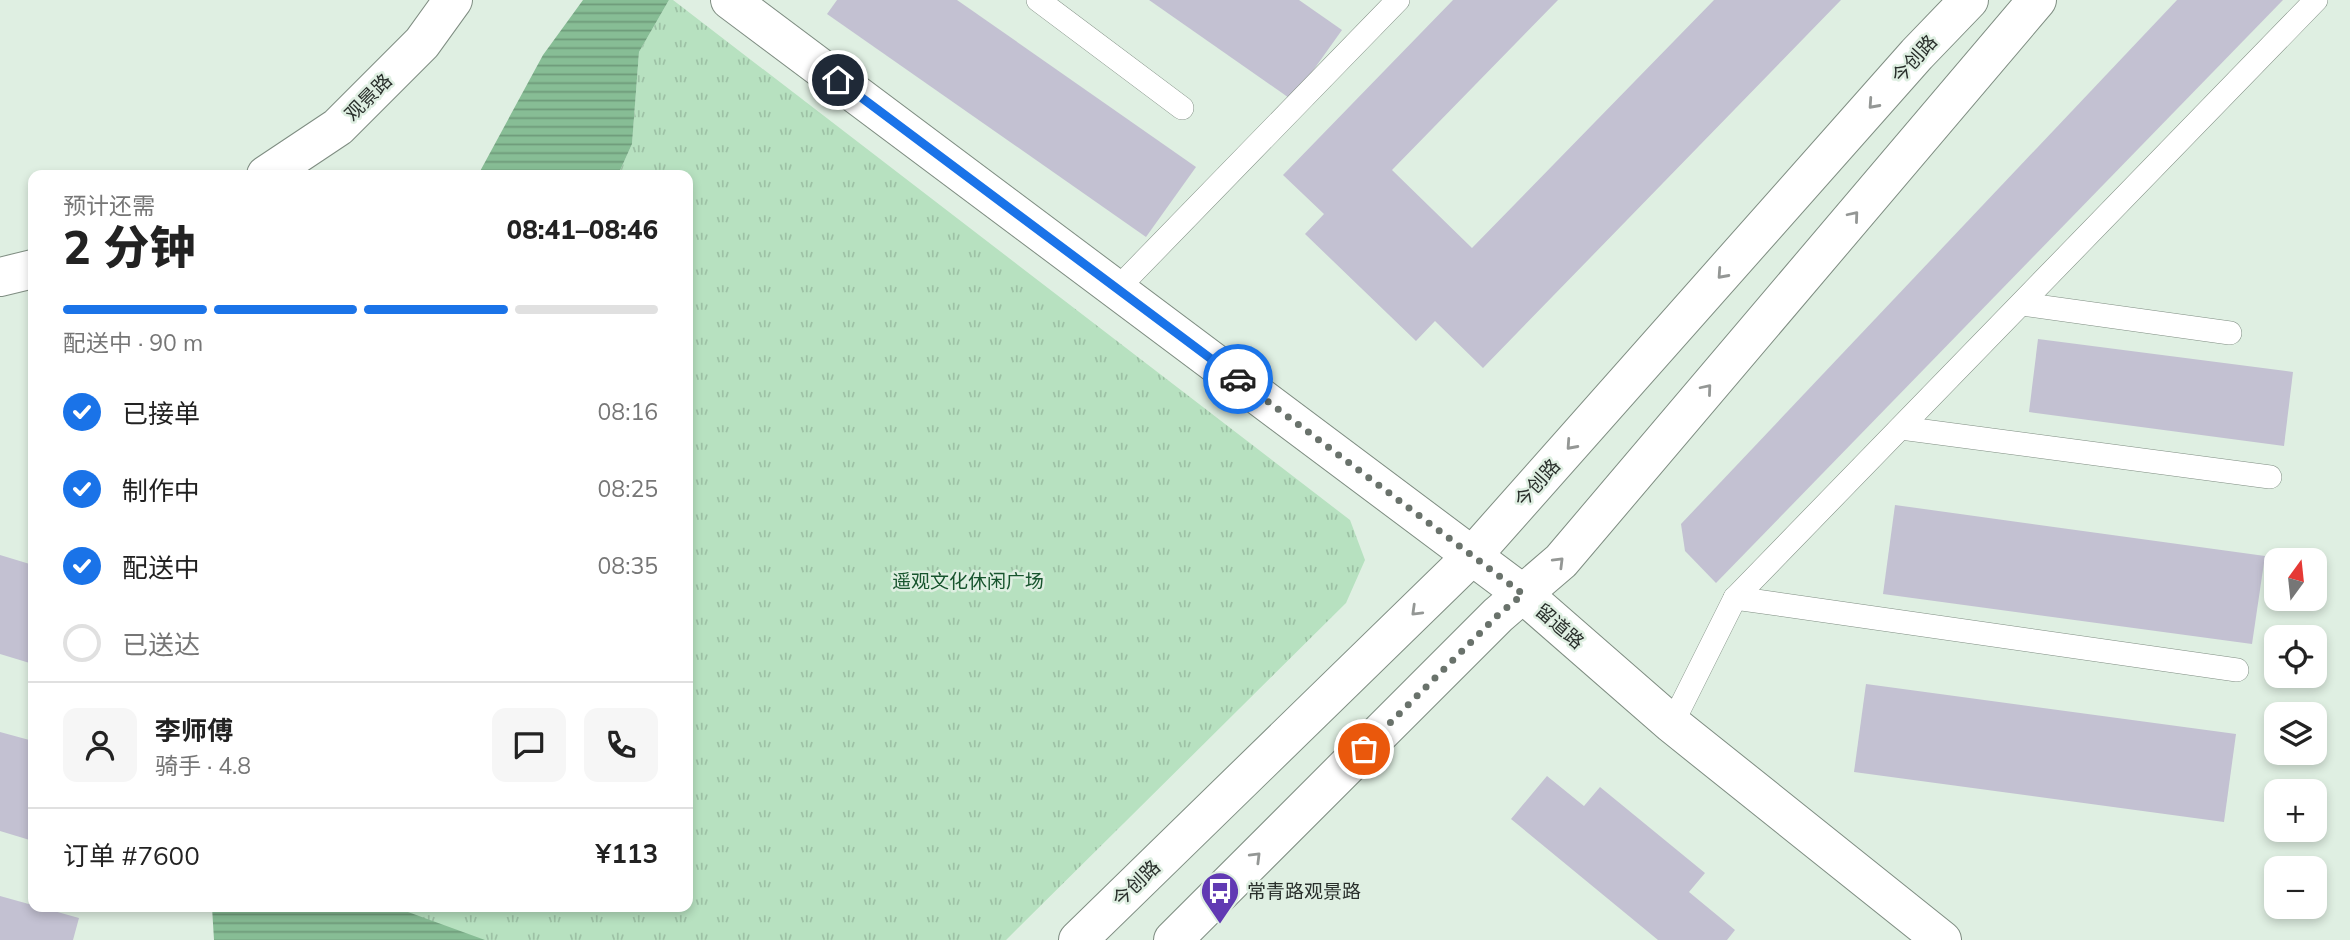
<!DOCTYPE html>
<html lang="zh">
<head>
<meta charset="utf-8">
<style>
  body { margin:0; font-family:Mulish,"Noto Sans SC",sans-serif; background:#f6f6f6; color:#222; height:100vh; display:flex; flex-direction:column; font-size:26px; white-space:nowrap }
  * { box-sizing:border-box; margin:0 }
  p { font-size:23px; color:#767676 }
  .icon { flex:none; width:38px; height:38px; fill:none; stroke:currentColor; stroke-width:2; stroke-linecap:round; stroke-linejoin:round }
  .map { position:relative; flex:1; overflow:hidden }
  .drawer { position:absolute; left:28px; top:170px; width:665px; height:742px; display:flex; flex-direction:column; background:#fff; border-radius:14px; box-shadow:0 4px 10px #0003 }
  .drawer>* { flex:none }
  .needle { width:46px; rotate:15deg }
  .fabs { position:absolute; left:2264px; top:548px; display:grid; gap:14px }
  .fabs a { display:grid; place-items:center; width:63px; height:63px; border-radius:14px; background:#fff; box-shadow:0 4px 10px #0003; font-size:35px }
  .pin { position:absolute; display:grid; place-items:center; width:60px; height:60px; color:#fff; margin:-30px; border:4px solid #fff; border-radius:50%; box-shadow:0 2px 7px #0007 }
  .courier { position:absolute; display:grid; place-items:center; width:70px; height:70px; margin:-35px; border:5px solid #1a73e8; border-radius:50%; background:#fff; color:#222; box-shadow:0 2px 9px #0007 }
  .headline em { font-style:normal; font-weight:800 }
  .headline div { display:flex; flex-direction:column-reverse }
  .headline { display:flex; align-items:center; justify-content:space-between; height:119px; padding:0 35px }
  h1 { font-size:46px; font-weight:800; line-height:52px }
  .bar { display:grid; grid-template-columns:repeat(4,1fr); gap:10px 7px; align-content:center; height:84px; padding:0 35px }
  .bar i { height:9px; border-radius:5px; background:#e0e0e0 }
  .bar .current { background:#1a73e8 }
  .bar p { grid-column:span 4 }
  .line { display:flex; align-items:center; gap:18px; padding:0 35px; border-top:2px solid #e0e0e0 }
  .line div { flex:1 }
  .round { display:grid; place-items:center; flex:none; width:74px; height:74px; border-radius:14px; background:#f6f6f6 }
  ol { padding:0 35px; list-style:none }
  li { display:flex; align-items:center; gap:21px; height:77px }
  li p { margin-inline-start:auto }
  li .icon { padding:7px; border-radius:50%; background:#1a73e8; color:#fff; stroke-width:4 }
  li:last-child { color:#767676 }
  li i { width:38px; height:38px; border:4px solid #e0e0e0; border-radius:50% }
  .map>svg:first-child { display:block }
  .grass { fill:url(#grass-tufts) }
  .water { fill:url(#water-rules) }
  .building { fill:#c3c1d2 }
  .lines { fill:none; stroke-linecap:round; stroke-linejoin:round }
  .service-casing { stroke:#7f8d82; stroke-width:24 }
  .minor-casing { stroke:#7f8d82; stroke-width:40 }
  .tertiary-casing { stroke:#7f8d82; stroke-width:40 }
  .secondary-casing { stroke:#7f8d82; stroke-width:40 }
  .service { stroke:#fff; stroke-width:23 }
  .minor { stroke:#fff; stroke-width:38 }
  .tertiary { stroke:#fff; stroke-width:38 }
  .secondary { stroke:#fff; stroke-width:38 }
  .oneway { stroke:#949795 }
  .done { stroke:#69726b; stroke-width:7; stroke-dasharray:0 12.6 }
  .route { stroke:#1a73e8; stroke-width:9 }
  .labels { text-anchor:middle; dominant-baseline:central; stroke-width:5; stroke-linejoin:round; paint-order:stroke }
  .street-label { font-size:19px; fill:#292f2b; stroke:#dfefe2 }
  .park-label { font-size:19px; fill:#17542d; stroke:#dfefe2 }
  .poi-label { font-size:19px; fill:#292f2b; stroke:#dfefe2; text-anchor:start }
</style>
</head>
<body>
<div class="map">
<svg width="2350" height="940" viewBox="0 0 2350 940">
  <defs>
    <pattern id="grass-tufts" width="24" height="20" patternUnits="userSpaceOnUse" patternTransform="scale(1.75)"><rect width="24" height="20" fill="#b7e1c0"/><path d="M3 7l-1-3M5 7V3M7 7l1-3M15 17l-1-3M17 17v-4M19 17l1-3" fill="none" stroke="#9dc1a5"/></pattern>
    <pattern id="water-rules" width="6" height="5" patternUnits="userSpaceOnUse" patternTransform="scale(1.75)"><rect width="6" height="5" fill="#87bd95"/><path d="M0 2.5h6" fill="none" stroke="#6e9a7a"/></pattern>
  </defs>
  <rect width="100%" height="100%" fill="#dfefe2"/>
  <path class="grass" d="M669,0h4l677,520 15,40 -19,43 -340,337h-671l-9,-33 362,-1v-731h-70l14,-31 7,-92z"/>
  <g class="water">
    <path d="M583,0h86l-30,52 -7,92 -14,31h-140l65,-120z"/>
    <path d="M212,907h193l3,5 77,28h-271z"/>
  </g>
  <g class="building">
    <path d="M837,0h120l239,167 -50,70 -319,-223z"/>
    <path d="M1149,0h150l43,30 -50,70z"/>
    <path d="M1453,0h105l-166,170 80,78 242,-248h127l-358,368 -48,-47 -19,20 -111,-107 19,-20 -41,-39z"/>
    <path d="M2177,0h106l-567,583 -31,-32 -4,-27z"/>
    <path d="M2038,339l255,33 -9,74 -255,-34z"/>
    <path d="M1895,505l370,51 -13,88 -369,-50z"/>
    <path d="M0,555l33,10v99l-33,-10z"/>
    <path d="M1866,684l370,50 -12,88 -370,-50z"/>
    <path d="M0,732l33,9v100l-33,-10z"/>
    <path d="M1547,776l37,30 16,-19 105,86 -16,19 46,38 -8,10h-69l-147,-121z"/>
    <path d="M0,896l79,22 -6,22h-73z"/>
  </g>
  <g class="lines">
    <g class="service-casing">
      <g id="service">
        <path d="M1038,0l144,108"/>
        <path d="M1118,288l280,-288"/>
        <path d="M2022,304l208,29"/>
        <path d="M1901,428l369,49"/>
        <path d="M1735,598l502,72"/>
        <path d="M1672,724l63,-126 581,-598"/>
      </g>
    </g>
    <g class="minor-casing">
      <g id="minor">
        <path d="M266,175l72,-48 84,-84 31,-43"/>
        <path d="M0,277l33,-8"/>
      </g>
    </g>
    <g class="tertiary-casing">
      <path id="tertiary" d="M730,0l793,594 149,130 270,216"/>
    </g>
    <g class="secondary-casing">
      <g id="secondary">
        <path d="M1078,940l394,-384 445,-502 52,-54"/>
        <path d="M1173,940l325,-325 63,-54 476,-561"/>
      </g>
    </g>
    <use href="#service" class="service"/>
    <use href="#minor" class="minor"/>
    <use href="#tertiary" class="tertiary"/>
    <use href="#secondary" class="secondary"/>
  </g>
  <defs><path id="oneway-chevron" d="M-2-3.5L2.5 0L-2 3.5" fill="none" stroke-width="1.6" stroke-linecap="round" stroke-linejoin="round" transform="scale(1.75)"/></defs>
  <g class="oneway">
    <use href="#oneway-chevron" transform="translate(1873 104) rotate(132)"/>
    <use href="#oneway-chevron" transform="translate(1854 216) rotate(-50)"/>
    <use href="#oneway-chevron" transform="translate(1722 274) rotate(132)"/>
    <use href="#oneway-chevron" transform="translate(1707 389) rotate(-50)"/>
    <use href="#oneway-chevron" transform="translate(1571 445) rotate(132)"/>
    <use href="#oneway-chevron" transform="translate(1559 562) rotate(-45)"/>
    <use href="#oneway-chevron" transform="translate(1416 611) rotate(136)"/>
    <use href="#oneway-chevron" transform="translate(1256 857) rotate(-45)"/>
  </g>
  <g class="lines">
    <path class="done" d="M1238,379l285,215 -25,21 -134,134"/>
    <path class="route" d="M838,80l400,299"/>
  </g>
  <defs>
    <g id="bus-pin" transform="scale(2.0125)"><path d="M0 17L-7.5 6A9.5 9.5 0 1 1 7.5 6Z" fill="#613ab3" stroke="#dfefe2"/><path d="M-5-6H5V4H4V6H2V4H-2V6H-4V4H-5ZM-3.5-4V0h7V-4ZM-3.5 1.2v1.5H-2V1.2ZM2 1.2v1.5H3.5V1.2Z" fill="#fff"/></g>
  </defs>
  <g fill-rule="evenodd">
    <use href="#bus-pin" x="1220" y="891"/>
  </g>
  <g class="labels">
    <g class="street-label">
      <text transform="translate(1914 59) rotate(-48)">今创路</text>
      <text transform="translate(368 97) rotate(-45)">观景路</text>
      <text transform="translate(1537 483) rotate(-48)">今创路</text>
      <text transform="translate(1560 626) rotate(41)">留道路</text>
      <text transform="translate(1136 883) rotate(-44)">今创路</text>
    </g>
    <g class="park-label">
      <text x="968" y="581">遥观文化休闲广场</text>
    </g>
    <g class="poi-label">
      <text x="1247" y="891">常青路观景路</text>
    </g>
  </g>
</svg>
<div class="fabs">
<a><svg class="needle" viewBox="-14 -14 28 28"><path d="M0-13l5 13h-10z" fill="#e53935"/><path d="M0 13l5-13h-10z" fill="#767676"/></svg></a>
<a><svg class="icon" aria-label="locate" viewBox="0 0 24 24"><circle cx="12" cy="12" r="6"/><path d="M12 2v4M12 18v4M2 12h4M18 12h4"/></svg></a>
<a><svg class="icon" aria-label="layers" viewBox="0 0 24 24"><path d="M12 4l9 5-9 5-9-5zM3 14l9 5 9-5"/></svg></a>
<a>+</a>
<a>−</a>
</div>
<div class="pin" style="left:1364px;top:749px;background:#ea580c"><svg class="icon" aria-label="bag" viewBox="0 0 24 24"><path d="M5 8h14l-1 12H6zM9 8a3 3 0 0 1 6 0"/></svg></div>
<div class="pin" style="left:838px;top:80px;background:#1f2937"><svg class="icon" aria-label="home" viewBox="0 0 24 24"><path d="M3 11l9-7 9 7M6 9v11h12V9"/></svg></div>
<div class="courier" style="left:1238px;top:379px"><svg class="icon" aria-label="car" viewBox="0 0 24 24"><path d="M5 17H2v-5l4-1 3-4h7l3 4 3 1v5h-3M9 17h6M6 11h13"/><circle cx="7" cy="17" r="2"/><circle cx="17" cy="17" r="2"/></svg></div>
<section class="drawer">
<div class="headline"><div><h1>2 分钟</h1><p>预计还需</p></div><em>08:41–08:46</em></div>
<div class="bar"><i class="current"></i><i class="current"></i><i class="current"></i><i></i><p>配送中 · 90 m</p></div>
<ol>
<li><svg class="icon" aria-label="check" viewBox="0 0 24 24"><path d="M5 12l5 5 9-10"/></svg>已接单<p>08:16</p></li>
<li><svg class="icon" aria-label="check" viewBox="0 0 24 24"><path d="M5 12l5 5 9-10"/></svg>制作中<p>08:25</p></li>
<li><svg class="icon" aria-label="check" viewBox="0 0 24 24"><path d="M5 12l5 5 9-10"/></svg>配送中<p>08:35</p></li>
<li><i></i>已送达</li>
</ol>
<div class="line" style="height:126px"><a class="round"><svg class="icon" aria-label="person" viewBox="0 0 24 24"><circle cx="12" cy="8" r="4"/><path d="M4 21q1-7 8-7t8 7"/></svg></a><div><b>李师傅</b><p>骑手 · 4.8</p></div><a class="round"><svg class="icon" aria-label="chat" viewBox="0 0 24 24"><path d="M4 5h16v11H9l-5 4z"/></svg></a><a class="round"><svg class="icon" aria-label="phone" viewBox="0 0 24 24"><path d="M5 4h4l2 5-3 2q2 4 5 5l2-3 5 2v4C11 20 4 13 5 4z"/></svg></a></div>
<div class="line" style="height:91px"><div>订单 #7600</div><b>¥113</b></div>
</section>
</div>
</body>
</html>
